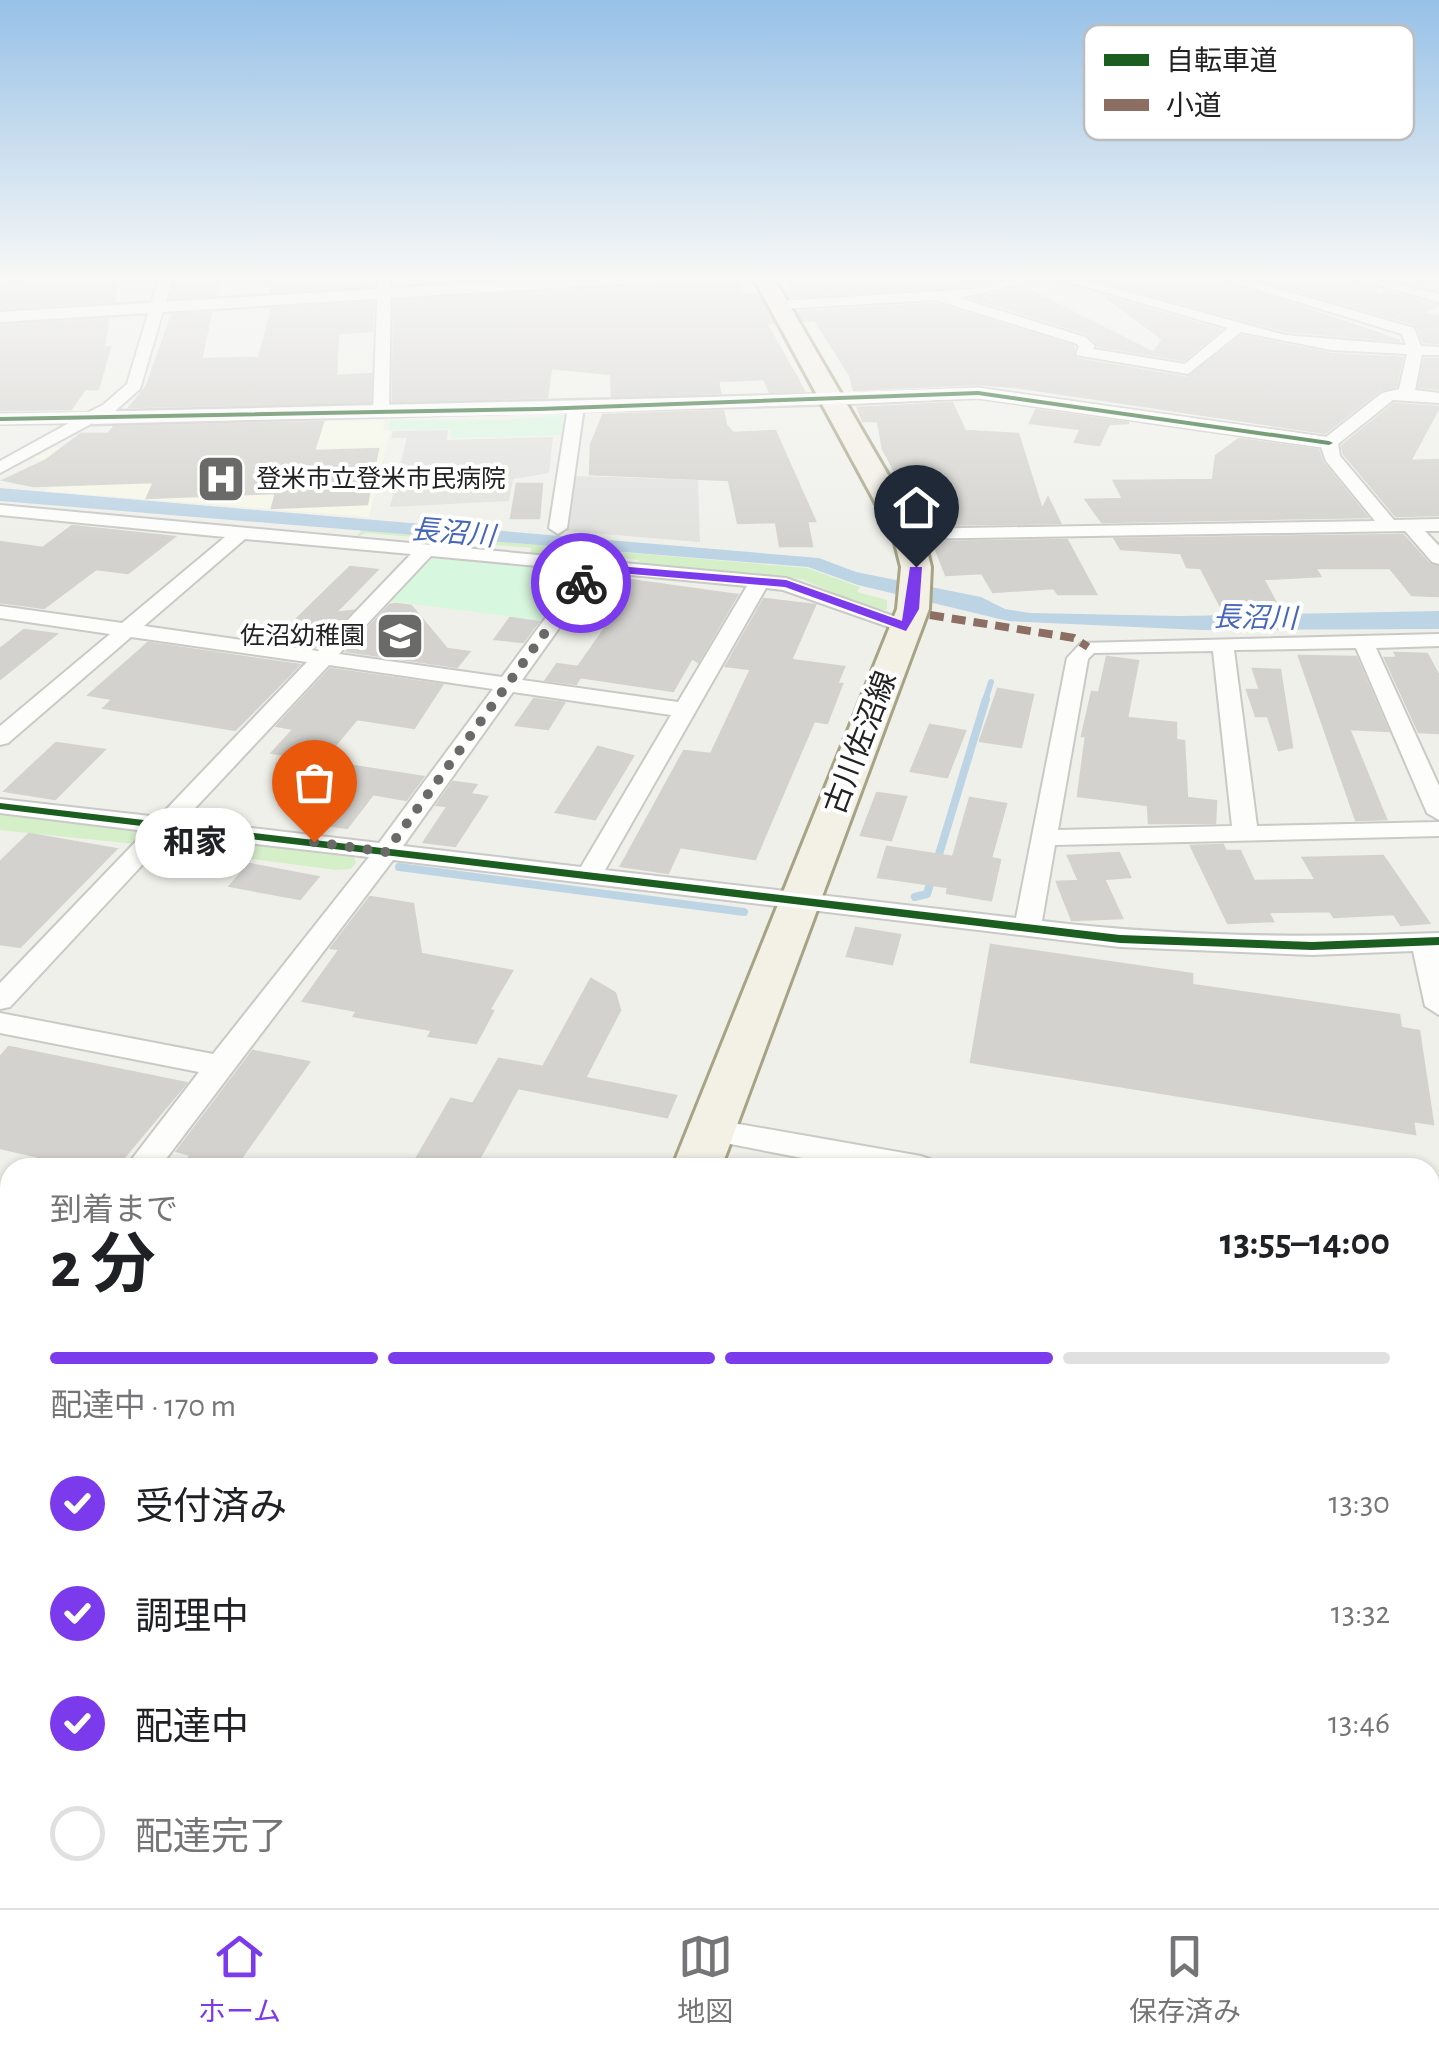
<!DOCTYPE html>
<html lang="ja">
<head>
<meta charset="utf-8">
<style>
  body { margin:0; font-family:"Alegreya Sans","Noto Sans JP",sans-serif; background:#f6f6f6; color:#202124; height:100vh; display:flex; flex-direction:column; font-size:38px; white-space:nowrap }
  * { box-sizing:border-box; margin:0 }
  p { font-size:32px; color:#757577 }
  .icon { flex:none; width:55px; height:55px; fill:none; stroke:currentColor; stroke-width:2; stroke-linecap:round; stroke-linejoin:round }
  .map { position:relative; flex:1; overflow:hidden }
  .panel { position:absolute; left:0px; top:1158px; width:1440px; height:752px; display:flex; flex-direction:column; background:#fff; border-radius:30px 30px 0 0; box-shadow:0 2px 8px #0004 }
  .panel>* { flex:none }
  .pin { position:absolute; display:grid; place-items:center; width:85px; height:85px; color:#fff; margin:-102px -42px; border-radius:50% 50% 50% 0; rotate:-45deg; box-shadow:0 0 10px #0007 }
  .pin .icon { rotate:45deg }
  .courier { position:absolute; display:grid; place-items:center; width:100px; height:100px; margin:-50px; border:8px solid #7c3aed; border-radius:50%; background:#fff; color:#222; box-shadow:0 2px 12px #0007 }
  .bubble { position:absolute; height:70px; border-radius:35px; background:#fff; box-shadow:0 2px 8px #0004; font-size:32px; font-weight:700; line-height:70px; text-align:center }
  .head em { font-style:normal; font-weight:700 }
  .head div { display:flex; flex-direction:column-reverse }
  .head { display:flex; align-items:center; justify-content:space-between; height:170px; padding:0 50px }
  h1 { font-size:65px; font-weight:700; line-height:75px }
  .bar { display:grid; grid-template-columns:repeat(4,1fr); gap:15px 10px; align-content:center; height:120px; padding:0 50px }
  .bar i { height:12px; border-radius:8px; background:#e0e0e0 }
  .bar .current { background:#7c3aed }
  .bar p { grid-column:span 4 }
  ol { padding:0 50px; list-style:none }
  li { display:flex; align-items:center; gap:30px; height:110px }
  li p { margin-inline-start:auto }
  li .icon { padding:10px; border-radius:50%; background:#7c3aed; color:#fff; stroke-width:4 }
  li:last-child { color:#757577 }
  li i { width:55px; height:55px; border:5px solid #e0e0e0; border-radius:50% }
  .tabs { display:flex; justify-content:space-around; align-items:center; height:140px; border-top:2px solid #e0e0e0; background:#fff; font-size:28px; color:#757577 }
  .tabs a { display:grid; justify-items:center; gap:5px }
  .tabs .current { color:#7c3aed }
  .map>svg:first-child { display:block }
  .industrial { fill:#eee4e8 }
  .education { fill:#f6f8e8 }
  .grass { fill:#d5efc9 }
  .park { fill:#d8f7df }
  .parking { fill:#e1e1de }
  .water { fill:#bdd4e5 }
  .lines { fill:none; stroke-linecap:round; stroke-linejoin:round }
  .stream-far1 { stroke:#bdd4e5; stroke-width:6 }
  .stream { stroke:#bdd4e5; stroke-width:8 }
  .building { fill:#d3d2ce; stroke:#d3d2cc; stroke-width:2.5 }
  .minor-casing { stroke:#c9c9c7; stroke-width:4 }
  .tertiary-casing { stroke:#c9c9c7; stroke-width:5 }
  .primary-casing { stroke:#a7a486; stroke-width:6 }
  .minor { fill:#fdfdfc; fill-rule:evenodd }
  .tertiary { fill:#fdfdfc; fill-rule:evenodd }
  .primary { fill:#f3f0e6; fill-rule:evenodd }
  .quiet { stroke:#8d6e63; stroke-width:8; stroke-dasharray:14 8; stroke-linecap:butt }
  .cycleway-casing { stroke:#fff; stroke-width:7 }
  .cycleway { fill:#1b5e20; fill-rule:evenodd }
  .route { fill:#7c3aed }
  .done { stroke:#6a6a68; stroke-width:10; stroke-dasharray:0 18 }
  .labels { text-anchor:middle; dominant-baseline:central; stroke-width:8; stroke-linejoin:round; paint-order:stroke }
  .far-poi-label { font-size:25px; fill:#222; stroke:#fff; text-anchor:start }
  .far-water-label { font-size:28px; font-style:italic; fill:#4768b9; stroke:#fff }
  .street-label { font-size:30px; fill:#222; stroke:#fff }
  .key { fill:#fff; stroke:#bdbdbd; stroke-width:2.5 }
  .key-label { font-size:28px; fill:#222 }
</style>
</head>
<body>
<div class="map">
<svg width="1439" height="1908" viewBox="0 0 1439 1908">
  <rect width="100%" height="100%" fill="#f0f0eb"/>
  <path class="industrial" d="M0,1291l10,2v607h340l-3,8h-347z"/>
  <path class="education" d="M385,420l-2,10 7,1 -21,86 -324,-26 37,-24 -48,-9 20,-11 39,4 22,-5 15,-20z"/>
  <g class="grass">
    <path d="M362,530l445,38 53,19 -3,5 30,8v10l-18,-1 -67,-30 -165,-14 2,-5 -37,-4 -3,5 -13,-1 2,-7 -38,-3 -4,6 -17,-1 3,-7 -71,-6 -6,5 -21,-1 2,-7 -70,-6 -11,5z"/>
    <path d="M0,814l136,15 5,10 -6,5 -135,-14z"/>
    <path d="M181,835l173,22 2,6 -5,6 -15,1 -177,-23z"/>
  </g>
  <g class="park">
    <path d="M564,415l-2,20 -112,3 1,-9 -63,1 3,-10h113z"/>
    <path d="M428,558l152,14 -36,49 -155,-20z"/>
  </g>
  <g class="parking">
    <path d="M448,430l-1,10 106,-3 -4,36 -36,6 -4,22 -119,6 17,-69h-16l2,-7z"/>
    <path d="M575,476l123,4 2,62 -134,-11z"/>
    <path d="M931,1900h249l1,8h-251z"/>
  </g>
  <path class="water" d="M0,488l819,70 37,14 125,25 24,12 25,4 150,3 259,-5v18l-239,1 -192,-9 -150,-36 -50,-18 -808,-66z"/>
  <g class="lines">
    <path class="stream-far1" d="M985,701l6,-19"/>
    <g class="stream">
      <path d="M399,867l345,45"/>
      <path d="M915,897l12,-3 59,-195"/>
    </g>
  </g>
  <g class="building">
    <path d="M79,277h39l-4,24 -114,7v-19l77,-5z"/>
    <path d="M176,277h42l-3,18 -44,3z"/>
    <path d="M271,277h103v8l-103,7z"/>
    <path d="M784,277h118l20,1 7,6 76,-6 -32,7 -184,12 -3,-5h9z"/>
    <path d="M1086,277h127l187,64 -114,-10z"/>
    <path d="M1249,277h95l32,12 1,7 10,-4 50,13 -14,8 16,3v27l-15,-1 -9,-18z"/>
    <path d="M674,281l61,1 7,12h16l15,29h-7l38,68 -34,1 -6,-13 -46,2 2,12 -108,3 -1,-22 -60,-6 -4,29 -154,4 1,-100z"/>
    <path d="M1023,287l131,66 9,-14 -57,-42 114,33 -36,30 -85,-14 -13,-13 -113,-35z"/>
    <path d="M373,303l-1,28 -34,2 -2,43 35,-2 -1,28 -240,5 17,-21 25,-71 39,-2 -10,46 58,-1 13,-49z"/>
    <path d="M935,304l138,42 2,13 112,19 55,-42 89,18 71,4 -6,28 -16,4 -55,43 -309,-46 -38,-3 -124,6 -4,-15 -35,-55 -12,1 -6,-9z"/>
    <path d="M108,319l-4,29 6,-1 -12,42h-13l-14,20 -71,1v-84z"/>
    <path d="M1425,359h14v30l-20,-2z"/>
    <path d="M952,403l13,28 53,3 24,76 6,-12 12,25 -136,2 -41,-76 -5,-28h-15l-5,-13z"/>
    <path d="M1394,404l45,3 -29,54 29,-1v55l-43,1 -52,-62 -2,-8z"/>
    <path d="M1036,410l93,13 -20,1 -10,21 -24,-3 6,-13 -51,-6z"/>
    <path d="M723,411l3,14 7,8 42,-2 40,90h-8l5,25h-32l-4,-24 -38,1 -9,-43 -139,-6 1,-29 12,-30z"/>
    <path d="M323,422l-9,29 64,-2 -11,55 -95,4 4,-15 -129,5 7,-16 -120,4 -30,-6 41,-19 36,-27h27l6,-7z"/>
    <path d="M1239,439l79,11 5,13 44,54 -265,5 -16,-22 37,-1 -9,-18 99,-1 3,-24z"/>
    <path d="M517,484h25l-3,34h-28z"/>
    <path d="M72,526l102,11 -46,36 -32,-4 -52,39 -44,-6v-60l43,6z"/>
    <path d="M1403,535l26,29 10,3v29l-27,-1 -22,-27h-75l5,8 -57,3 14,26h-57l-19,-37 -14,-1 -6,-14 -60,-4 -6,-10z"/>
    <path d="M1067,540l29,54h-38l-4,-6 -61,4 -11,-19 -36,2 -13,-33z"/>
    <path d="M350,567l27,3 -42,43 17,-2 -35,36 -43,-6z"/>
    <path d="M608,577l129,18 -39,67 -6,-4 -19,33 -93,-14 -4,7 -30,-4 11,-16 21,3 38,-54 -39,-4z"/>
    <path d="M764,599l51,6 -24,55 53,7 -7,17h5l-15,39 -13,-2 -59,138 -75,-12 -12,26 -47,-7 63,-115 27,3 40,-85 -25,-3z"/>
    <path d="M396,604l15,2 36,43 22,3 -12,15 -110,-16 43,-46z"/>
    <path d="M510,618l28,4 -15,20 -28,-3z"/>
    <path d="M24,630l32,4 -56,45v-30z"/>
    <path d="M148,643l151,22 -64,65 -131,-22 9,-9 -24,-4z"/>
    <path d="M1395,653l32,1 12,22v57l-20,-1 -34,-74h13z"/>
    <path d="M1299,656l57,1 32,74 -39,-2 37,90 -30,1z"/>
    <path d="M1107,657l31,4 -11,57 49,5v17l8,1 3,57 29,3 -1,22h-66l-1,-18 -70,-9 8,-60h-4l10,-44 7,1z"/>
    <path d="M330,669l112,16 -28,43 -57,-9 -35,42 -50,-8 22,-24 -17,-3z"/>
    <path d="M1253,669l27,1 12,77 -13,3 -11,-34h-12l-9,-26h13z"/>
    <path d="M998,689l35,6 -12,52 -41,-6z"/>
    <path d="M534,699l30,4 -16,26 -32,-4z"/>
    <path d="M930,725l35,6 -18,46 -36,-6z"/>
    <path d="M56,743l48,7 -49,49 -50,-8z"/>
    <path d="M598,747l35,9 -38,63 -39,-7z"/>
    <path d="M340,764l83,13 -17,23 -33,-6 -26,34 -52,-8z"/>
    <path d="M453,782l23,3 -6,9 17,3 -32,49 -31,-4 24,-36 -11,-1z"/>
    <path d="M877,793l29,4 -15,43 -30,-5z"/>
    <path d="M970,798l36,6 -15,54 9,2 -9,40 -44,-7 1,-6 -70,-10 9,-30 66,10z"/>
    <path d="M29,834l87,15 -96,98 -20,-3v-82z"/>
    <path d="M1223,845l3,6h14l14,30 62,-1 -13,-22 80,-2 46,67 -28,2 -7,-11 -60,3 -4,-6 -62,1 5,9 -45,2 -37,-77z"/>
    <path d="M1119,853l11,24 -26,2 18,39 -50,2 -15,-38 22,-1 -11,-25z"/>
    <path d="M249,864l69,13 -18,22 -70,-13z"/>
    <path d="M370,897l43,7 8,50 91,17 -23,39 4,1 -17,32 -47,-7 3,-6 -78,-14 3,-5 -54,-10 37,-52 -9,-1z"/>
    <path d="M856,928l44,7 -8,29 -45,-8z"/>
    <path d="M991,945l201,29v11l207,30 2,13 18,3 14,93 -20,-3 2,13 -444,-72z"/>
    <path d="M591,979l24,14 5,17 -35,68 91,18 -9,21 -149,-29 -44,80h-63l40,-69 22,5 26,-45 44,8z"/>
    <path d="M9,1047l177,36 -71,85h-26l-89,-20v-91z"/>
    <path d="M253,1051l56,11 -75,106h-52l9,-13 -14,-4z"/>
  </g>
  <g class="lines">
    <g class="minor-casing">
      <g id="minor">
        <path d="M159,277h14l-33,112 -25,22 -115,62v-12l69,-38 -69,1v-10l87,-1 16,-8 24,-21z"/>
        <path d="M378,277h13l-2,134 -8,5 -8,-5z"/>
        <path d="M1026,277h23l-90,21 126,39 10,9 -2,3 92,15 43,-36 -176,-51h21l212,58 121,10 -4,-11 -185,-57h20l177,51 7,18 18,1v8h-17l-7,35 24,3v10l-46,-3 -55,44 2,12 54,64 45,-1v12h-14l14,15v18l-7,-2 -27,-31 -504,8v-8l7,-2 467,-8 -49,-60 -5,-14 -343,-49 -146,7 -8,-5 8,-5 146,-7 348,49 56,-44 17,-4 8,-35 -76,-4 -90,-18 -53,42 -112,-19 3,-9 -4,-3 -140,-43 -157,9 -7,-4 7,-4 196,-12z"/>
        <path d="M1348,277h22l69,17v8z"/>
        <path d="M576,402l8,5 -17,121 -9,6 -9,-6 19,-121z"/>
        <path d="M0,505l786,73 127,45v8l-7,2 -123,-43 -17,-2 -161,282 411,48 51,-260 14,-15 358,-9v12l-63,2 63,138v34l-12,-7 -71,-165 -122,2 23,176 182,-4v14l-384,9 -13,76c132,16 264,17 397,12v82l-14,-9 -12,-55 -101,4 -192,-8 -727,-87 -234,308h-34l74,-96 -199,-39v-20l213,41 156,-197 -198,-23 -161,173 -10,2v-26l146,-152 -146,-18v-14l159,18 148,-155 -176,-25 -123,106 -8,2v-19l110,-92 -110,-16v-12l122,17 103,-86 -225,-22zM245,539l166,15 -93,97 -174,-25zM431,556l150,14 -79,107 -163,-23zM599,572l148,14 -69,116 -156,-22zM1213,651l19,175 -174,4 30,-171 6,-6zM329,665l164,24 -114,154 -195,-23zM513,692l158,23 -90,152 -178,-21z"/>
        <path d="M710,1119l211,37 11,4 5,8h-83l-155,-30 -5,-8 5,-8z"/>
        <path d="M1430,1311l9,2v28l-9,-2z"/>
        <path d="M1194,1900h48l2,8h-48z"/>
      </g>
    </g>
    <g class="tertiary-casing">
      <g id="tertiary">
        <path d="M571,277h87l-9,5 -649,40v-10z"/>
        <path d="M832,394l7,2v8l-746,20 -10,-6 10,-6z"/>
        <path d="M0,1240l10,2v34l-10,-2z"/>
      </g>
    </g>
    <g class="primary-casing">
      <g id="primary">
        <path d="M753,277h20l150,258 8,32 -2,42 -208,559h-49l225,-559 4,-42 -8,-32z"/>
        <path d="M1430,1559l9,1v58l-9,-1z"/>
        <path d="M378,1900h72l-2,8h-74z"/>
      </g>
    </g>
    <use href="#minor" class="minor"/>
    <use href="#tertiary" class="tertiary"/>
    <use href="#primary" class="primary"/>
    <path class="quiet" d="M930,615l144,23 14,9"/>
    <g class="cycleway-casing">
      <g id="cycleway">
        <path d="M978,391l351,50 4,2 -4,2 -351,-50 -439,16 -539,10v-4l539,-10z"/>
        <path d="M0,803l1120,132 192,7 127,-5v8l-127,5 -192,-7 -1120,-134z"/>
      </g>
    </g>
    <use href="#cycleway" class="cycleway"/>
  </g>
  <linearGradient id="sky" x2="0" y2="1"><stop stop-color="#97c1e7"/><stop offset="0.51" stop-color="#f8f8f6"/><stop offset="1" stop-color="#f8f8f6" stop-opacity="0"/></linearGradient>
  <rect width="1439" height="544" fill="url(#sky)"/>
  <path class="route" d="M593,564l193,16 116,41 8,-54h12l-3,42 -13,22 -121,-44 -189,-16 -10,15h-9z"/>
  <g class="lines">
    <path class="done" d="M314,842l72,10 195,-269"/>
  </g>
  <defs>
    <g id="hospital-square" transform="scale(2.5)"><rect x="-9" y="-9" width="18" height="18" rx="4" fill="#6a6a68" stroke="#fff"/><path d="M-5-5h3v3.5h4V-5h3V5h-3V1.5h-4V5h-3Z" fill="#fff"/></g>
    <g id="school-square" transform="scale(2.5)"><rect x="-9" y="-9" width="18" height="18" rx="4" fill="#6a6a68" stroke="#fff"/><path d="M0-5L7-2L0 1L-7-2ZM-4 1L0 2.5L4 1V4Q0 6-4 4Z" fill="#fff"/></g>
  </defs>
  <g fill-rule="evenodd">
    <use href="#hospital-square" x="221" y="479"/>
    <use href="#school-square" x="400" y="636"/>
  </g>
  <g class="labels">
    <g class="far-poi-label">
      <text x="256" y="479">登米市立登米市民病院</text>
      <text x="365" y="636" text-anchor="end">佐沼幼稚園</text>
    </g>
    <g class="far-water-label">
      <text transform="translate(453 534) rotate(5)">長沼川</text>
      <text transform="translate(1255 619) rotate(1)">長沼川</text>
    </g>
    <g class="street-label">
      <text transform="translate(861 743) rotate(-69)">古川佐沼線</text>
    </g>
  </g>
  <rect x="1084" y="25" width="330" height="115" rx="15" class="key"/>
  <rect x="1104" y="54" width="45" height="12" fill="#1b5e20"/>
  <rect x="1104" y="99" width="45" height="12" fill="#8d6e63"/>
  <g class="key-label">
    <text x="1166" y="70">自転車道</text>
    <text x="1166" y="115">小道</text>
  </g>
</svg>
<div class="pin" style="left:314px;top:842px;background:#ea580c"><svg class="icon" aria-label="bag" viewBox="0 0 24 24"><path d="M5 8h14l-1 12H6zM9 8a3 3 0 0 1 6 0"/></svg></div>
<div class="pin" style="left:916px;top:567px;background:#1f2937"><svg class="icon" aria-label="home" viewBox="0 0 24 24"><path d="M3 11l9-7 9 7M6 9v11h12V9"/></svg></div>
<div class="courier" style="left:581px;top:583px"><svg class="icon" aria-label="bike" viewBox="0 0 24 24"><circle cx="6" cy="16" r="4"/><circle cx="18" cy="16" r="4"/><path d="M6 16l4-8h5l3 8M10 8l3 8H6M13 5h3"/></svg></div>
<div class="bubble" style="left:135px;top:808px;width:120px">和家</div>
<section class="panel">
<div class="head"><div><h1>2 分</h1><p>到着まで</p></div><em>13:55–14:00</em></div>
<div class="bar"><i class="current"></i><i class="current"></i><i class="current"></i><i></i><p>配達中 · 170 m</p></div>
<ol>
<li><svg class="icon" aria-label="check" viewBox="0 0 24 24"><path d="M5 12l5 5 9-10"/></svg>受付済み<p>13:30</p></li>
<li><svg class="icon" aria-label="check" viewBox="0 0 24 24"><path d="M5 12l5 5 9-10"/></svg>調理中<p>13:32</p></li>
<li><svg class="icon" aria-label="check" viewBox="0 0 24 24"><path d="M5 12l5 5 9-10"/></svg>配達中<p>13:46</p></li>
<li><i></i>配達完了</li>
</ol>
</section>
</div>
<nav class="tabs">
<a class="current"><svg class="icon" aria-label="home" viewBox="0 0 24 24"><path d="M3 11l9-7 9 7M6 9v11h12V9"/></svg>ホーム</a>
<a><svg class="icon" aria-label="map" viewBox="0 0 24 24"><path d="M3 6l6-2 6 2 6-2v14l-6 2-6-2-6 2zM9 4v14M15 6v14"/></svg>地図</a>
<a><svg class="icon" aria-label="saved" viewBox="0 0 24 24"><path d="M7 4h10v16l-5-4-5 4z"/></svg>保存済み</a>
</nav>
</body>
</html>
